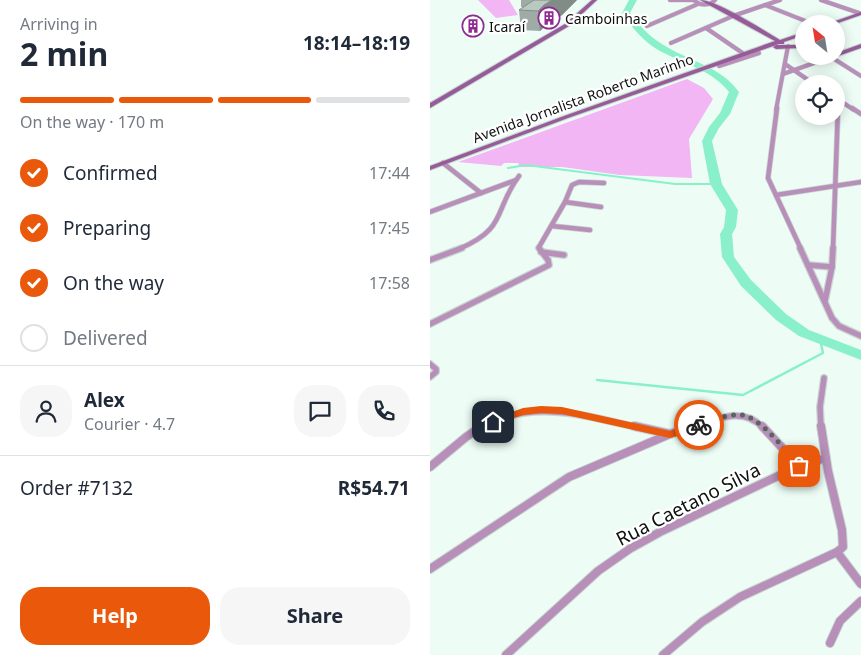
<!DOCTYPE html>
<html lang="en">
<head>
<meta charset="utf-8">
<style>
  body { margin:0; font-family:"Noto Sans",sans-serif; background:#f6f6f7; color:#1f2937; height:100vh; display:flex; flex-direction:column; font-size:19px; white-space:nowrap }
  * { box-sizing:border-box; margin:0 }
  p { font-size:16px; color:#747a83 }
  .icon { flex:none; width:28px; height:28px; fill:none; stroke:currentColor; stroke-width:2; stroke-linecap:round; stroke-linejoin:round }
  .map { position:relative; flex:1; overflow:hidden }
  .panel { display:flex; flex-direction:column; background:#fff; width:430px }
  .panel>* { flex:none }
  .needle { width:32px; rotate:330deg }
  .tools { position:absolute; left:365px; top:15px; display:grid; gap:10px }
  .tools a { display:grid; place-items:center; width:50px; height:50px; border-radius:50%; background:#fff; box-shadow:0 2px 12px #0003; font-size:25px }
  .pin { position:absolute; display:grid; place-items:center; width:42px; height:42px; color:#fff; margin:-21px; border-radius:10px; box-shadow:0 2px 8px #0006 }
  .courier { position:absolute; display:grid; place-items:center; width:50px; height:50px; margin:-25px; border:4px solid #ea580c; border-radius:50%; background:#fff; color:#222; box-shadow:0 1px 6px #0007 }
  .summary em { font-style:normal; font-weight:700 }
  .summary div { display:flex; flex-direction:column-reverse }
  .summary { display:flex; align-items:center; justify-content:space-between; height:85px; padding:0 20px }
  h1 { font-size:32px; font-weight:700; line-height:38px }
  .bar { display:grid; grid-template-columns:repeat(4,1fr); gap:8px 5px; align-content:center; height:60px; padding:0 20px }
  .bar i { height:6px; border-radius:4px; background:#e0e1e3 }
  .bar .active { background:#ea580c }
  .bar p { grid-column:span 4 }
  .line { display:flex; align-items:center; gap:12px; padding:0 20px; border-top:1px solid #e0e1e3 }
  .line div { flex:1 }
  .round { display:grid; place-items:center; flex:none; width:52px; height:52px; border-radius:20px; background:#f6f6f7 }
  ol { padding:0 20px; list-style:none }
  li { display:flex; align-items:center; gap:15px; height:55px }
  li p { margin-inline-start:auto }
  li .icon { padding:5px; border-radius:50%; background:#ea580c; color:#fff; stroke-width:4 }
  li:last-child { color:#747a83 }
  li i { width:28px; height:28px; border:2px solid #e0e1e3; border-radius:50% }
  .cta { display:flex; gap:10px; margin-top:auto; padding:10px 20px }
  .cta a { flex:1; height:58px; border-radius:20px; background:#ea580c; color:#fff; font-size:20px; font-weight:700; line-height:58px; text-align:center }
  .cta a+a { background:#f6f6f7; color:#1f2937 }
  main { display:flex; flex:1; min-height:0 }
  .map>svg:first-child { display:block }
  .green { fill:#f2b6f4 }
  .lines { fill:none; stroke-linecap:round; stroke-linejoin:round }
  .stream-far1 { stroke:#8af0c9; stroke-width:2 }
  .stream { stroke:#8af0c9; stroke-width:2.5 }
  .river { fill:#8af0c9; fill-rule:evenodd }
  .minor-far3-casing { stroke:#c9d7d1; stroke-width:5 }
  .minor-far2-casing { stroke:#c9d7d1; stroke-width:6 }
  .minor-far1-casing { stroke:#c9d7d1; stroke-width:8 }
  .minor-casing { stroke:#c9d7d1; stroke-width:10 }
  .secondary-casing { stroke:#c9d7d1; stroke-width:2 }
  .minor-far3 { stroke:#b88fb9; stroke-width:4 }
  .minor-far2 { stroke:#b88fb9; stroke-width:4.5 }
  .minor-far1 { stroke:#b88fb9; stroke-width:5.5 }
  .minor { stroke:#b88fb9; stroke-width:8 }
  .secondary { fill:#975b99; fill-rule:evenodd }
  .wall { fill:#9faca6 }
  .shaded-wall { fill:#828c87 }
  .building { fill:#b9c8c1; stroke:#828c87 }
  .route { fill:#ea580c }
  .done { stroke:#5b6460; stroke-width:5; stroke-dasharray:0 9 }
  .labels { text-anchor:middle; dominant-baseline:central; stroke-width:4.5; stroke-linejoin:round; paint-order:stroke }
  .far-poi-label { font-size:14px; fill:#0c110f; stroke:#fff; text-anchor:start }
  .far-street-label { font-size:14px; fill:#0c110f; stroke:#fff }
  .near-street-label { font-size:19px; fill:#0c110f; stroke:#fff }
</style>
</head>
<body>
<main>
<section class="panel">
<div class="summary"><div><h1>2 min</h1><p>Arriving in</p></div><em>18:14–18:19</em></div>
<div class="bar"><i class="active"></i><i class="active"></i><i class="active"></i><i></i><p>On the way · 170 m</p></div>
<ol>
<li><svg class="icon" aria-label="check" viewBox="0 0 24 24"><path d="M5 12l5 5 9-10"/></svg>Confirmed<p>17:44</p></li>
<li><svg class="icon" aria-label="check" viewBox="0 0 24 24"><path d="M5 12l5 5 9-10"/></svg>Preparing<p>17:45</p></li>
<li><svg class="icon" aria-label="check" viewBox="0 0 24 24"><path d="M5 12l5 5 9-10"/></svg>On the way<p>17:58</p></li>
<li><i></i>Delivered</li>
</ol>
<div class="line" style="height:90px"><a class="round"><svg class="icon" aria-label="person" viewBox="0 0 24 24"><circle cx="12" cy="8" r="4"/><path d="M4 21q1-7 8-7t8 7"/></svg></a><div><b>Alex</b><p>Courier · 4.7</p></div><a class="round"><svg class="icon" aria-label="chat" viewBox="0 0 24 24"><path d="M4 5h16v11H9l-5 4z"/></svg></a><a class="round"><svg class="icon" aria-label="phone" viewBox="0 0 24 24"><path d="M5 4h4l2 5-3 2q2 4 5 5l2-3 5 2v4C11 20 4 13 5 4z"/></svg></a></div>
<div class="line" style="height:65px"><div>Order #7132</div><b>R$54.71</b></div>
<div class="cta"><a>Help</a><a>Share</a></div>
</section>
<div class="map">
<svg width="431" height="655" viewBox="0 0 431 655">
  <rect width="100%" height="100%" fill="#edfdf6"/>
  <g class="green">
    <path d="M48,0h31l9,15 -22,3z"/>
    <path d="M257,79l17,9 9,11 -24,40 3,39 -72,-3 -58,-8h-42l-2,-4h-14l-3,3 -43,-4z"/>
  </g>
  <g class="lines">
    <path class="stream-far1" d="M78,168l18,-3 149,19h41"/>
    <path class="stream" d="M167,380l146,15 80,-42 -3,-14"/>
    <path class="river" d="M199,0h8l-7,13c10,14 22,26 37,34 25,15 54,20 72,45l-9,22 -11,14 -7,13 10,43 16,26 -2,17 -4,7 2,23 17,23 35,34 23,16 52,20v10l-62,-24 -23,-16 -35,-34 -19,-29 -2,-23 4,-7 2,-17 -16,-26 -8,-43 7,-14 11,-14 9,-21c-17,-22 -45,-28 -69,-41 -16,-9 -28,-23 -38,-38z"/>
    <g class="minor-far3-casing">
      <g id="minor-far3">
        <path d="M240,0h23"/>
        <path d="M264,0c5,6 16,6 21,0"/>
        <path d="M391,0l38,13"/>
        <path d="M335,5l48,19"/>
        <path d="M217,26l51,-22"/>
        <path d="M276,28l38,26"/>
        <path d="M241,43l62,-27 47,-16"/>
        <path d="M355,64l29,20"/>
        <path d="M289,66l40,-13"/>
        <path d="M353,74l48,-17 30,19"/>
        <path d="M406,98l18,12"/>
        <path d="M346,110l12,-64"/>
        <path d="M408,110v-11"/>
      </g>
    </g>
    <g class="minor-far2-casing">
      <g id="minor-far2">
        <path d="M347,108l-9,70 33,71"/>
        <path d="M422,108l9,6"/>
        <path d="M13,163l38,30"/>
        <path d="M346,195l85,-13"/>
        <path d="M135,202l36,5"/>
        <path d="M0,212l86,-32"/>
        <path d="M122,226l38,4"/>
        <path d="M29,249c49,-21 34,-38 60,-73"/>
        <path d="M110,249l-1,-2 26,-45 7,-17 7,-3 25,1"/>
        <path d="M403,249l5,-141"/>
      </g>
    </g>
    <g class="minor-far1-casing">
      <g id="minor-far1">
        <path d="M370,248l32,70 7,8 22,10"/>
        <path d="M111,252l23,3"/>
        <path d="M0,260l32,-12"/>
        <path d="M378,265l24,2"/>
        <path d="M395,301l7,-34 1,-19"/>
        <path d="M0,324l119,-59 -1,-5 -9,-12"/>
        <path d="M0,364l6,5v3l-6,5"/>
        <path d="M51,428c51,-30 105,-12 159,0"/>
        <path d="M260,428c25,-8 53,-23 73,0"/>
        <path d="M391,428l-1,-21 4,-29"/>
      </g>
    </g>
    <g class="minor-casing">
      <g id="minor">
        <path d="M204,426l36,8"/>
        <path d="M332,426l37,40"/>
        <path d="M0,467l36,-30 16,-11"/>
        <path d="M407,552l24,32"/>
        <path d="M0,569l139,-92 101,-43 24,-8"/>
        <path d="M400,643l10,-22 21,-20"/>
        <path d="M76,655l92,-84 33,-23 29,-16 139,-66 27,-8"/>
        <path d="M233,655l39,-33 38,-25 97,-45 6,-5 -1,-17 -14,-59 -7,-45"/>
      </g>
    </g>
    <g class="secondary-casing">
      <g id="secondary">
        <path d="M162,0h5l-28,26 -139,82v-5l135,-79z"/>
        <path d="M270,0c17,0 63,30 80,40l24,-8v3l-20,7v2h-5l-211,74 -138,52v-4l134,-50 211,-75z"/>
        <path d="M431,12v3l-26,9h-8z"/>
        <path d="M431,44v4l-23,8h-4h2v-3z"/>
        <path d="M368,45l3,2 -1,1 -24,1 -3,-2 3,-2z"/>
      </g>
    </g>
    <use href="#minor-far3" class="minor-far3"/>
    <use href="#minor-far2" class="minor-far2"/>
    <use href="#minor-far1" class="minor-far1"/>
    <use href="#minor" class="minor"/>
    <use href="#secondary" class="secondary"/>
  </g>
  <path class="wall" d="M91,0h56l-15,15 -16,10 -6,6 -19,-1 -2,-20 5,-3h-3z"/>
  <path class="shaded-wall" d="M122,0h25l-15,15 -16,10 -6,6 -2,-20 6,-6z"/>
  <path class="building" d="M104,0h18l-8,5 -6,6 -19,-1z"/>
  <path class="route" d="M111,406l21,1 108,24 29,-9 5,3 -2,3 -32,10 -108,-24 -21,-1 -18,2 -30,10 -4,-3 1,-2 33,-12z"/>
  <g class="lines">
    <path class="done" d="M269,425c13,-5 28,-11 42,-10 18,0 46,38 58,51"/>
  </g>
  <defs>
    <g id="building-ring" transform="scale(1.125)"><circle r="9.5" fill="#fff" stroke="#8d2b93" stroke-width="1.5"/><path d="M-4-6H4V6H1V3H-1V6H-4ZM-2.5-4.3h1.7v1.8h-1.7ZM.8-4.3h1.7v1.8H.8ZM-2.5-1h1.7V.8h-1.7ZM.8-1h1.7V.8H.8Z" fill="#8d2b93"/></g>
  </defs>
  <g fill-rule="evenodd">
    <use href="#building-ring" x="119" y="18"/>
    <use href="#building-ring" x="43" y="26"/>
  </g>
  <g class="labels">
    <g class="far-poi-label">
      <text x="135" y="18">Camboinhas</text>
      <text x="59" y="26">Icaraí</text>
    </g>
    <g class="far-street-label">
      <text transform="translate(153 98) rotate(-20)">Avenida Jornalista Roberto Marinho</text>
    </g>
    <g class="near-street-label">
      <text transform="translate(258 504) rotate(-27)">Rua Caetano Silva</text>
    </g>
  </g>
</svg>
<div class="tools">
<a><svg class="needle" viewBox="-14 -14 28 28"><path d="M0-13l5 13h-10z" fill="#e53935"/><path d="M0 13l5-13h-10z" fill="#747a83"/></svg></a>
<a><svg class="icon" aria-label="locate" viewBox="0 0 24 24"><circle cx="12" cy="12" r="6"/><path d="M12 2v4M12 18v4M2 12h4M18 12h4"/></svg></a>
</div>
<div class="pin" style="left:369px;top:466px;background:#ea580c"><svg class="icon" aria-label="bag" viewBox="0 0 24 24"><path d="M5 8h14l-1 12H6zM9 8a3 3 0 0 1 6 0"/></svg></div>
<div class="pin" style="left:63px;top:422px;background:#1f2937"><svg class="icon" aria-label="home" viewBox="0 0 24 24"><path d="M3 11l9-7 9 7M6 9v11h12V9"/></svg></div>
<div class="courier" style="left:269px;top:425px"><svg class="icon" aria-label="bike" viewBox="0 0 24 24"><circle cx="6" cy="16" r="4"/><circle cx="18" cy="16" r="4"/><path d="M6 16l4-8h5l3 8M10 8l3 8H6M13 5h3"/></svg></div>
</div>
</main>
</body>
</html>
